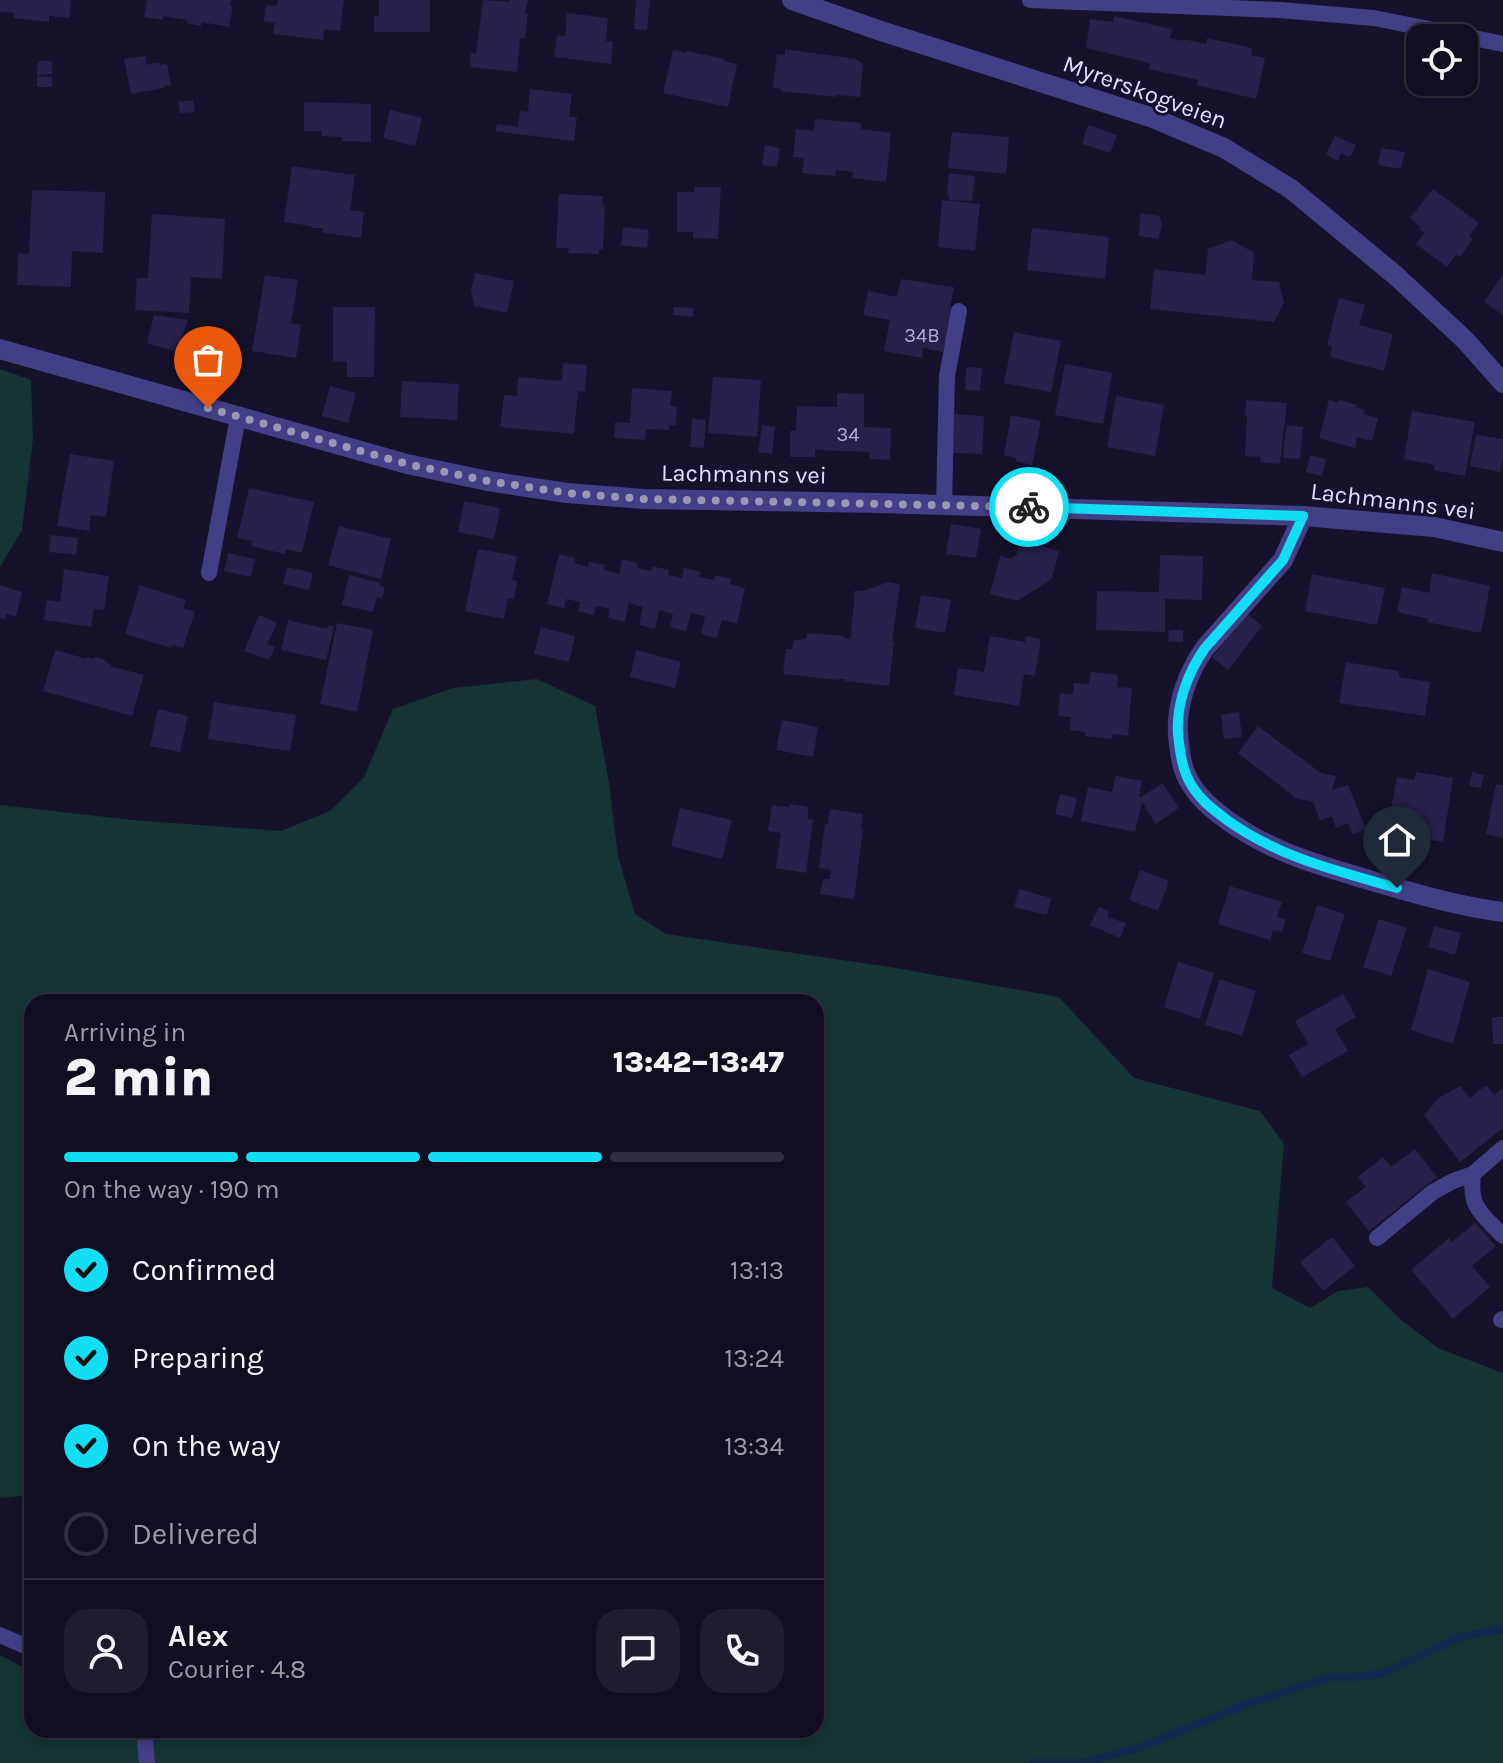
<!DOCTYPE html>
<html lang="en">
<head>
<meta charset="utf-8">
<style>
  body { margin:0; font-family:Karla,sans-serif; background:#1e1c2d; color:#f1f3f6; height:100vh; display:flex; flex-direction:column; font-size:30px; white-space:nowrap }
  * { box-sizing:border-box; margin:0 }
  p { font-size:26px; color:#9c9ca5 }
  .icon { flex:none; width:44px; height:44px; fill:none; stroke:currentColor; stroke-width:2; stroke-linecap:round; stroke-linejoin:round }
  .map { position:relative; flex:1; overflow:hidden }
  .panel { position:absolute; left:24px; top:994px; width:800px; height:744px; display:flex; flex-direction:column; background:#100e20; border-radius:24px; box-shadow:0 4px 12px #0003,0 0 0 2px #302e3e }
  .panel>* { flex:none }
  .fabs { position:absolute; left:1406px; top:24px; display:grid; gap:16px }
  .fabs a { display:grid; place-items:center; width:72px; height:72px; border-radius:16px; background:#100e20; box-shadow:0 4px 12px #0003,0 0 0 2px #302e3e; font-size:40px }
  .pin { position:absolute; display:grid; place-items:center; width:68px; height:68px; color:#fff; margin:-82px -34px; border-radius:50% 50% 50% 0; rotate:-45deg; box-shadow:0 0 8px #0007 }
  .pin .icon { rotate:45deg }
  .courier { position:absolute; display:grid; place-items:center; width:80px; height:80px; margin:-40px; border:6px solid #11def5; border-radius:50%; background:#fff; color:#222; box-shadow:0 2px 10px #0007 }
  .head em { font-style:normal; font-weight:800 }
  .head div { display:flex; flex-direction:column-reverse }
  .head { display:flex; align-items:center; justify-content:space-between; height:136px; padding:0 40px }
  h1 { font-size:52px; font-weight:800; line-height:60px }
  .bar { display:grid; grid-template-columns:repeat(4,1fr); gap:12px 8px; align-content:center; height:96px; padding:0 40px }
  .bar i { height:10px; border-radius:6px; background:#302e3e }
  .bar .selected { background:#11def5 }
  .bar p { grid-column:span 4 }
  .line { display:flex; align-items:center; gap:20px; padding:0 40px; border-top:2px solid #302e3e }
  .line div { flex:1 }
  .round { display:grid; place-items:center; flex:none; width:84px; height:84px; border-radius:24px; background:#1e1c2d }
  ol { padding:0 40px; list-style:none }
  li { display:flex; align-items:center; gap:24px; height:88px }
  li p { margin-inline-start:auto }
  li .icon { padding:8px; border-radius:50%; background:#11def5; color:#111; stroke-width:4 }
  li:last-child { color:#9c9ca5 }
  li i { width:44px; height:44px; border:4px solid #302e3e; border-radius:50% }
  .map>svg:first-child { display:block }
  .green { fill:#153433 }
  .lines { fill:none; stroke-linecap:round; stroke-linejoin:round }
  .stream { stroke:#11294f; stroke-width:8 }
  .building { fill:#281f4b }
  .service { stroke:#423f87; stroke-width:16 }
  .minor { stroke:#423f87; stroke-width:20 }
  .tertiary { stroke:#423f87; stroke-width:20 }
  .done { stroke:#9a96b4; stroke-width:8; stroke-dasharray:0 14.4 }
  .route { stroke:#11def5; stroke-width:10 }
  .labels { text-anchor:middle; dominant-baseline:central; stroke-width:6; stroke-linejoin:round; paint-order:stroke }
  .number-label { font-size:20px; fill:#b3aed1 }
  .street-label { font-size:24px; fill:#e1ddfe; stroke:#16122b }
</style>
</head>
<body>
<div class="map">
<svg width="1503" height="1763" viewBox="0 0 1503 1763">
  <rect width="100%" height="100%" fill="#16122b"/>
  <g class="green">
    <path d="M0,369l31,11 2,59 -11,91 -22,37z"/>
    <path d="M537,679l58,27 14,77 9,73 17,58 31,20 224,33 169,30 75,81 126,33 24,33 -12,144 38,20 28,-17 30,-4 32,32 38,29 65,25v390h-1503v-108l32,17v58h784v-728h-784v493l-32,3v-693l133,15 148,11 49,-20 34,-34 29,-68 60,-21z"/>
  </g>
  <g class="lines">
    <path class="stream" d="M1033,1763h51l60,-17 103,-42 84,-27h28l25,-4 76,-36 43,-8"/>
  </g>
  <g class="building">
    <path d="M0,0h71l-2,18 -20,-2v6l-35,-4v-5l-14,-1z"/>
    <path d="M147,0h84l-1,6h3l-4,21 -27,-5 -1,4 -15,-3 1,-3 -24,-4v4l-19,-3z"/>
    <path d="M278,0h66l-4,31 -16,-2 -1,11 -50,-6 2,-11 -11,-2 2,-16 11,1z"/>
    <path d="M379,0h51v32h-56v-16h5z"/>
    <path d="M483,0l26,2 1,-2h18l-3,13h3l-3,25h-5l-3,34 -47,-5 1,-14h5z"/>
    <path d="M636,0h14l-3,30 -13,-1z"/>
    <path d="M567,13l41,5 -2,23 7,1 -2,22 -57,-7 3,-22 8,1z"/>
    <path d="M1114,16l58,13 -2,9 12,3 1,-2 23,5 1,-6 45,10 -1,7 14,3 -9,41 -59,-14 1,-5 -49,-11 1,-6 -64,-15 4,-29 23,3z"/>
    <path d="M785,49l71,10 7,5 -3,33 -24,-2v2l-55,-6v-2l-8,-1 4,-34 8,1z"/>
    <path d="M673,50l13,3 1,-2 37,8 -1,2 14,3 -9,43 -65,-14z"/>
    <path d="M145,56l1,9 13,-3 1,3 7,-1 4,21 -7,1v2l-33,6 -7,-35z"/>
    <path d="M38,61h14v13l-15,1z"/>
    <path d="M37,76l15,1v10h-15z"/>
    <path d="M530,89l42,5 -3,23h8l-3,24 -79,-10 2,-7 21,3 2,-16 8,1z"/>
    <path d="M193,100l2,12 -15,1 -2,-11z"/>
    <path d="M304,102l67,2v38l-29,-1v-4l-20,-1v-5h-18z"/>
    <path d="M390,110l32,8 -7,28 -32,-8z"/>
    <path d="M815,119l46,4v6l30,4 -5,49 -34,-4 1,-6 -17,-2 -1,6 -33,-3 2,-15 -11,-1 3,-28 18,2z"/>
    <path d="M1088,125l29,10 -7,18 -28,-9z"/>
    <path d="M952,132l57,5 -3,37 -58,-6z"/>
    <path d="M1335,136l21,9 -6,12 -9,-4 -3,8 -12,-6z"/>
    <path d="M765,145l15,3 -3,19 -15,-2z"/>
    <path d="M1381,148l24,4 -4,17 -23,-4z"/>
    <path d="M292,166l63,9 -5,35 14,2 -3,26 -38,-5v-5h-11l-1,-2 -27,-4z"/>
    <path d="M949,173l26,3 -3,25 -22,-1 -3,-8z"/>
    <path d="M694,187h27l-3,52 -25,-1v-6h-16v-40h17z"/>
    <path d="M1433,189l46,34 -10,13 4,3 -13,18 -4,-3 -9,13 -31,-23 9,-11 -6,-4 2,-2 -11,-9z"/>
    <path d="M32,190l73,2 -2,61 -31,-2 -1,36 -54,-2 1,-32 11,1z"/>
    <path d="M559,194l44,2 -1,8 3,1 -2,44h-4v5l-31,-1 1,-5h-13z"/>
    <path d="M942,200l38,4 -5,47 -37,-4z"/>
    <path d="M1140,213l20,3 2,11 -4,12 -19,-3z"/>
    <path d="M152,214l73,5 -3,60 -31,-2 -2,36 -54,-3 2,-32h11z"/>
    <path d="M623,227l26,3 -2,18 -26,-3z"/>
    <path d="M1032,228l77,9 -4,42 -78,-9z"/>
    <path d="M1232,240l22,13 -2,27 27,2 5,21 -10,19 -124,-13 4,-40 51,6 3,-26z"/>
    <path d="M475,273l39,8 -7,32 -33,-7 -3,-16z"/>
    <path d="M1503,274v41l-19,-13z"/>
    <path d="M265,275l33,5 -7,43 10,2 -5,33 -44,-7z"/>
    <path d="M901,279l53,8 -4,20 4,1 -7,34h-2l-2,10 -20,-4 -1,10 -38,-7 6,-31 -27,-5 5,-24 29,6z"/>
    <path d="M1339,298l26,7 -6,20 34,9 -9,37 -54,-14 2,-10 -5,-2z"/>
    <path d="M333,307h42l-1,70h-27v-15l-14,-1z"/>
    <path d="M674,307l19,1v9l-20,-2z"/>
    <path d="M154,315l34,5 -11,32 -30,-9z"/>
    <path d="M1014,332l47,9 -10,51 -47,-9z"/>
    <path d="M563,363l24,2 -2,27 -7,-1 -4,43 -74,-7 4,-32 13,1 1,-19 44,4z"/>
    <path d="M1065,364l47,9 -9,51 -48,-9z"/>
    <path d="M966,367l16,1 -2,23 -15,-1z"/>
    <path d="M713,377l48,3 -4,57 -49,-4z"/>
    <path d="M402,381l57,3 -2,36 -57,-3z"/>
    <path d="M330,386l26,7 -8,30 -26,-7z"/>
    <path d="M632,388l40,3 -2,15h7l-1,20 -7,-1v5l-23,-1 -1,11 -31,-2 1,-16 15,1z"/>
    <path d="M837,393l27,1v33l27,1 -1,32 -21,-1 1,-7 -55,-2v7h-25v-26h6l1,-25 40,1z"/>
    <path d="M1116,396l48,9 -9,51 -48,-9z"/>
    <path d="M1246,400l41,3 -7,61 -20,-2 1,-5 -16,-1 2,-41h-2z"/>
    <path d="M1329,400l9,3 1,-3 18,5 -1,2 9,3 -1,4 14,4 -6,23 -15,-4 -2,11 -36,-10z"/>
    <path d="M1412,411l63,11 -10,54 -31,-6 1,-5 -31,-6z"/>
    <path d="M953,414l31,2 -2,38 -31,-1z"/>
    <path d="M1011,415l30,6 -9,44 -16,-4v-3l-12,-3z"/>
    <path d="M692,419l14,1 -2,28 -14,-1z"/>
    <path d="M762,425l13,2 -3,27 -14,-2z"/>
    <path d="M1286,425l17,2 -3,32 -17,-1z"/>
    <path d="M1476,435l27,4v18l-3,15 -30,-6z"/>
    <path d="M70,454l44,7 -8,56 -15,-2 -2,16 -32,-5z"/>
    <path d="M1310,455l16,4 -4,17 -16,-4z"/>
    <path d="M249,488l65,14 -12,51 -16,-4 -1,5 -34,-8 1,-5 -15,-3z"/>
    <path d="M464,501l36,7 -6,31 -36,-7z"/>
    <path d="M951,524l30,5 -5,29 -30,-4z"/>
    <path d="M339,526l52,13 -10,40 -53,-14z"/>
    <path d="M51,535l27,3 -2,17 -27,-3z"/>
    <path d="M1020,541l39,10 -7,28 -35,22 -27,-7 10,-38 11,3 6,-5z"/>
    <path d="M478,549l39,7 -5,24 5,1 -3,18 -6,-1 -4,21 -39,-8z"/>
    <path d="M228,553l27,6 -4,18 -27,-6z"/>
    <path d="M559,554l16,4 -1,5 14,4 1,-5 16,3 -1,5 15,4 3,-15 16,4 -1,5 14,3 1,-5 17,4 -1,5 14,3 2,-10 17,4 -2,5 15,3 1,-5 16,4 -1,5 15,4 -8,35 -15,-3 -5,18 -16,-4 4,-18 -14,-3 -5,18 -16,-4 3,-13 -14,-4 -4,19 -16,-4 4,-18 -14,-4 -4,19 -17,-4 2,-9 -14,-3 -2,9 -16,-4 2,-9 -14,-3 -2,9 -17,-4z"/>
    <path d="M1160,555l43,1 -1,44 -37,-1v33l-69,-2 1,-39 62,1z"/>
    <path d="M287,567l26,6 -4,17 -26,-6z"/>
    <path d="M64,569l45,7 -5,34 -10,-1 -3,18 -47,-7 3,-20 13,2z"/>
    <path d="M1432,573l58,13 -9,47 -54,-11 1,-3 -31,-7 5,-25 27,6z"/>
    <path d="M1312,574l73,14 -8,37 -72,-14z"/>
    <path d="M349,575l32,8 -1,3 5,1 -3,12 -5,-2 -4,15 -31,-7z"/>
    <path d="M889,582l11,2 -8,58h2l-5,44 -44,-5v-2h-6v1l-56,-6 3,-25h6l2,-9 12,-1 1,-6 37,3v2l6,1 2,-7h-1l4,-42 8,1z"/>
    <path d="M0,585l22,7 -6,25 -10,-3 -1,5 -5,-1z"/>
    <path d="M140,585l46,15 -3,8 12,4 -12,36 -11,-3 -1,3 -46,-14z"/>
    <path d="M921,595l30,5 -6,33 -30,-5z"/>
    <path d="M1247,614l15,12 -34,44 -16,-13z"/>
    <path d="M259,615l18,8 -10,21 8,3 -6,13 -25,-9z"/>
    <path d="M288,620l39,9 1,-4 6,2 -8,33 -45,-10z"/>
    <path d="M337,623l36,7 -16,82 -37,-8z"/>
    <path d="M541,627l34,9 -6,26 -35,-8z"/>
    <path d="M1169,630h14v12h-15z"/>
    <path d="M990,636l35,6 1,-6 15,3 -6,37 -11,-2 -5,32 -65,-11 4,-27 26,4z"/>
    <path d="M55,650l32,9v-2l5,2 3,-2 10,3 2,3 4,1 -1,2 34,9 -12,41 -89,-25z"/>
    <path d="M636,650l45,12 -6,26 -45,-11z"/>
    <path d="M1346,662l53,9v6l31,5 -5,34 -86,-13z"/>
    <path d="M1091,672l27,3 -1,12 15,1 -4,48 -16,-2v5l-27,-3v-4l-15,-2 1,-13 -13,-1 2,-23 13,1 1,-11 15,1z"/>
    <path d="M214,702l82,13 -6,36 -82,-12z"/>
    <path d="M158,709l30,7 -8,36 -30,-6z"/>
    <path d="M1239,712l3,25 -18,2 -3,-24z"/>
    <path d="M782,720l36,7 -5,30 -37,-7z"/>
    <path d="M1258,726l63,47 15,3 -4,14 16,-5 18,44 -13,6 -5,-12 -12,5 -4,-12 -12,5 -7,-19 -17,-4 -58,-45z"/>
    <path d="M1416,772l37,6 -10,64 -38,-6 3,-18 -18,-3 7,-38 17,3z"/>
    <path d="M1472,772l12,3 -3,13 -12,-2z"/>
    <path d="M1116,776l26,5 -3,16h2l22,-14 16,25 -23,16 -14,-22 -7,30 -54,-11 7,-34 24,5z"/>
    <path d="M1496,784l7,1v53l-17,-4z"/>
    <path d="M1060,794l17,4 -5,20 -17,-4z"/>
    <path d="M790,804l18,3v12l5,1 -7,53 -30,-5 5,-35 -13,-2 4,-26 18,2z"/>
    <path d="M680,808l52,12 -10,39 -51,-13z"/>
    <path d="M830,809l33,5 -2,15h2l-9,70 -34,-5 3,-15h7l1,-9 -12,-2 6,-44h3z"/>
    <path d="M1140,870l29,11 -11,30 -29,-11z"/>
    <path d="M1230,886l52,16 -5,15 9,2 -4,13 -9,-2 -3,10 -52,-16z"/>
    <path d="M1019,889l32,9 -4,17 -33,-8z"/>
    <path d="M1317,905l28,9 -15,47 -28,-8z"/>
    <path d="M1099,907l10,4 -2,6 19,6 -6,15 -30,-13z"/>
    <path d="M1379,919l28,9 -16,48 -28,-9z"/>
    <path d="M1434,926l27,7 -6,22 -27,-8z"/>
    <path d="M1178,962l36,11 -14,46 -36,-12z"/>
    <path d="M1428,969l42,13 -17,62 -42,-14z"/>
    <path d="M1220,979l36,12 -14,45 -37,-11z"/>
    <path d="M1343,994l13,23 -21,12 13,22 -46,26 -13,-22 19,-11 -13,-23z"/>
    <path d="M1492,1017h11v27h-10z"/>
    <path d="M1486,1085l8,10 9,-7v40l-43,34 -36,-47 16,-18 20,-11 10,12z"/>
    <path d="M1415,1149l22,28 -68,54 -23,-29 20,-15 -8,-10 25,-20 8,10z"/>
    <path d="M1475,1223l21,23 -24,20 18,21 -37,32 -42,-49 38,-32 3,4z"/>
    <path d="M1332,1237l23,29 -32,25 -23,-29z"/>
  </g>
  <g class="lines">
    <g class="service">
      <path d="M1030,0l250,10 94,8 129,26"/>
      <path d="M944,505l3,-129 12,-65"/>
      <path d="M209,573l29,-156"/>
      <path d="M1473,1174c-4,34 8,39 30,62"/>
      <path d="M1377,1238l56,-46 20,-11 20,-7 30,-26"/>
      <path d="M1501,1320l2,-1"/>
      <path d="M0,1635l32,14"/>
      <path d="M144,1730l3,33"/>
    </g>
    <path class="minor" d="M1303,516l-20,44 -78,88c-17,24 -29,56 -27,86 1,12 2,24 6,36 8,22 25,37 43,50 45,33 93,45 145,61 41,12 89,26 131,31"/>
    <g class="tertiary">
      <path d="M792,0l86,30 275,88 71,30 67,41 104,86 70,65 38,43"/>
      <path d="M0,349l407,115 81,17 79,12 77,6 235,4 424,13 131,11 69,15"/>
    </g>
  </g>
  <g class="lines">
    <path class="done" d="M208,408l199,56 81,17 79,12 77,6 385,8"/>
    <path class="route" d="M1029,507l274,9 -20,44 -78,88c-17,24 -29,56 -27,86 2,18 4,37 14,52 9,15 22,24 35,34 51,37 110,51 170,68"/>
  </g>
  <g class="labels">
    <g class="number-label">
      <text x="922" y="335">34B</text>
      <text x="848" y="434">34</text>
    </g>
    <g class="street-label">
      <text transform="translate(1145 92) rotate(20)">Myrerskogveien</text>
      <text transform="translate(744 474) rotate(1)">Lachmanns vei</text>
      <text transform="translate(1393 501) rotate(7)">Lachmanns vei</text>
    </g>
  </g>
</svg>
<div class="fabs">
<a><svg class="icon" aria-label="locate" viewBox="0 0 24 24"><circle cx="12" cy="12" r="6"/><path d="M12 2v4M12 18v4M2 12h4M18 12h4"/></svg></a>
</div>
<div class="pin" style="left:208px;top:408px;background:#ea580c"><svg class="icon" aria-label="bag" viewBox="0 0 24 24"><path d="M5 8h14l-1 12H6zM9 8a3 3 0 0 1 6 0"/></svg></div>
<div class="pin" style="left:1397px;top:888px;background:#1f2937"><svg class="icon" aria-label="home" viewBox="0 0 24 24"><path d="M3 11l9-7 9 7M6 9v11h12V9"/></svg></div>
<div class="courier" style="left:1029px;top:507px"><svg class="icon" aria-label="bike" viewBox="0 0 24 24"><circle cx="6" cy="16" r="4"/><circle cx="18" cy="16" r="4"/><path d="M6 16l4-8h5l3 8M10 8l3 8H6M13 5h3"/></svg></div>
<section class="panel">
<div class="head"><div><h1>2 min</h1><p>Arriving in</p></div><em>13:42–13:47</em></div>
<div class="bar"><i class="selected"></i><i class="selected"></i><i class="selected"></i><i></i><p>On the way · 190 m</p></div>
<ol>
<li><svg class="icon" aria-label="check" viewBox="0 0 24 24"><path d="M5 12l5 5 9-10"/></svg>Confirmed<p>13:13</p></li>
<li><svg class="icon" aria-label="check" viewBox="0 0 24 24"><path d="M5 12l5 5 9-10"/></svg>Preparing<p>13:24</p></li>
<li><svg class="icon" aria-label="check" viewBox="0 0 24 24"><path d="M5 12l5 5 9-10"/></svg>On the way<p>13:34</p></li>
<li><i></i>Delivered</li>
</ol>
<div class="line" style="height:144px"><a class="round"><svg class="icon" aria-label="person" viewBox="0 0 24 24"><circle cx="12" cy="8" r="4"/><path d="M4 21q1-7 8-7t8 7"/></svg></a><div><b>Alex</b><p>Courier · 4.8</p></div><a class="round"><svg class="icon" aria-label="chat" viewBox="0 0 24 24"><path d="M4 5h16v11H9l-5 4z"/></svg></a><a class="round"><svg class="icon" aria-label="phone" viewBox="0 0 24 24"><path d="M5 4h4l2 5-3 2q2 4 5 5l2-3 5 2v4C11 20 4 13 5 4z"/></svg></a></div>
</section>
</div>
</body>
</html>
